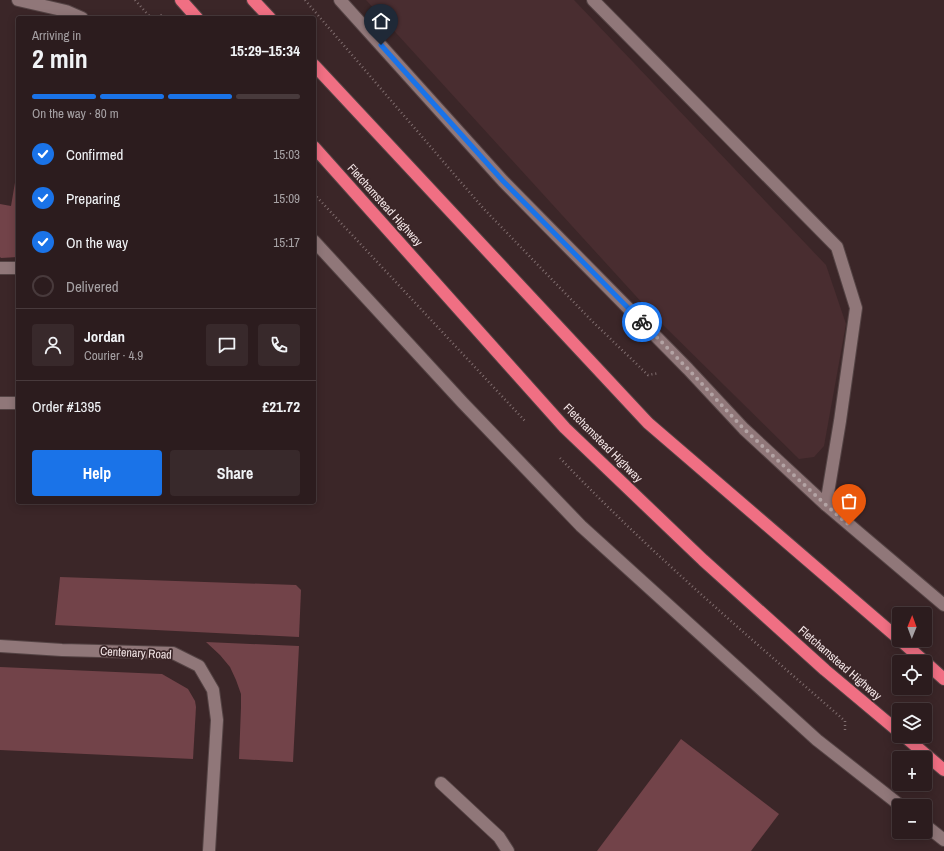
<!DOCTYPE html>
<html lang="en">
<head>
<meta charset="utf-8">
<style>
  body { margin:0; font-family:"Archivo Narrow",sans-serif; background:#38292b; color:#f1f3f6; height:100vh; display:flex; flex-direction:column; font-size:15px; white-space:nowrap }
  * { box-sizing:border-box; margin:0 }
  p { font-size:13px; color:#a6a1a4 }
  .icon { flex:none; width:22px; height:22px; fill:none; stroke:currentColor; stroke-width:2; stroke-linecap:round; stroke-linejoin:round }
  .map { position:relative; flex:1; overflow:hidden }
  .panel { position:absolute; left:16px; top:16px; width:300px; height:488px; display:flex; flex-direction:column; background:#2c1c1e; border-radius:4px; box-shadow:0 2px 10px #0003,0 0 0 1px #483a3c }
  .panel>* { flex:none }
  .needle { width:26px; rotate:1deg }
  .tools { position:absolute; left:892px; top:607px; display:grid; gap:8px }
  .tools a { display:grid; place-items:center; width:40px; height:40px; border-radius:4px; background:#2c1c1e; box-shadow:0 2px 10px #0003,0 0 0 1px #483a3c; font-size:20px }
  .pin { position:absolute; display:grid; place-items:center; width:34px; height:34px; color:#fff; margin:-41px -17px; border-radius:50% 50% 50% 0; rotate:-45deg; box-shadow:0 0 4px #0007 }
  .pin .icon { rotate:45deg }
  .courier { position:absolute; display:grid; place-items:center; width:40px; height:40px; margin:-20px; border:3px solid #1a73e8; border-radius:50%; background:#fff; color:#222; box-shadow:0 1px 5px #0007 }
  .summary em { font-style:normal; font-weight:800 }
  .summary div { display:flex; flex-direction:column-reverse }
  .summary { display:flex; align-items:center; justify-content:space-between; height:68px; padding:0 16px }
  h1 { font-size:26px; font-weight:800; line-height:30px }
  .bar { display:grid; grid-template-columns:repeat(4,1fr); gap:6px 4px; align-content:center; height:48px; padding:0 16px }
  .bar i { height:5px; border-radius:3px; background:#483a3c }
  .bar .current { background:#1a73e8 }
  .bar p { grid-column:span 4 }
  .line { display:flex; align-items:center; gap:10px; padding:0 16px; border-top:1px solid #483a3c }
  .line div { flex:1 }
  .round { display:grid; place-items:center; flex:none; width:42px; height:42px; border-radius:4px; background:#38292b }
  ol { padding:0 16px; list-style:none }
  li { display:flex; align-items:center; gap:12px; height:44px }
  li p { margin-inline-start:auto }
  li .icon { padding:4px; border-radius:50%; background:#1a73e8; color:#fff; stroke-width:4 }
  li:last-child { color:#a6a1a4 }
  li i { width:22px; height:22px; border:2px solid #483a3c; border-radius:50% }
  .button { display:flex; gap:8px; margin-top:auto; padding:8px 16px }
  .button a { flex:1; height:46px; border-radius:4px; background:#1a73e8; color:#fff; font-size:16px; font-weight:800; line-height:46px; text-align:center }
  .button a+a { background:#38292b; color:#f1f3f6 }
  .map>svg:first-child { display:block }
  .built { fill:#492d30 }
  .green { fill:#724349 }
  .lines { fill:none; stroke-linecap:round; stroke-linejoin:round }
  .lane-casing { stroke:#544344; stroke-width:14 }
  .street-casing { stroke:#544344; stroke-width:14 }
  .highway-casing { stroke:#544344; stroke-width:14 }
  .path { stroke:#806e6f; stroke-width:2.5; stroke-dasharray:1 3; stroke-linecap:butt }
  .lane { stroke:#907779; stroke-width:12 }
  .street { stroke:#907779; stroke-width:12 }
  .highway { stroke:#f06f83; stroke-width:12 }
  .done { stroke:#b3a3a4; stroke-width:4; stroke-dasharray:0 7.2 }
  .route { stroke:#1a73e8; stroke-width:5 }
  .labels { text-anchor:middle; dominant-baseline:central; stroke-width:3.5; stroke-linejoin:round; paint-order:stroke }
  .street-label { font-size:12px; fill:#f4e6e7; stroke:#3b2628 }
</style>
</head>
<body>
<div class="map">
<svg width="944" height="851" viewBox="0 0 944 851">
  <rect width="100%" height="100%" fill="#3b2628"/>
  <path class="built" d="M366,0h208l252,265 20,59 -22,122 -10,11 -15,2 -144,-142z"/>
  <g class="green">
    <path d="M18,165v92l-17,1 -1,-1v-53l11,2z"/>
    <path d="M60,577l236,8 5,5 -2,47 -244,-12z"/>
    <path d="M206,642l93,4 -6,116 -54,-3 2,-52v-13l-5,-14 -6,-13 -10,-12z"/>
    <path d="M0,667l162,7 26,15 7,12 1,6 -3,52 -193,-9z"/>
    <path d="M681,739l98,75 -28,37h-154z"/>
  </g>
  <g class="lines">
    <g class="lane-casing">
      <g id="lane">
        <path d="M18,0l48,11 16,7"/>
        <path d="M340,0l163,181 185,188 56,60 82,76 118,100"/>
        <path d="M593,0l244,247 19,61 -16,113 -14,84"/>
        <path d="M314,241l149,162 118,123 236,214 84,66"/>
        <path d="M0,403h18"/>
        <path d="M441,783l58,54 9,14"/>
        <path d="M925,825l19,15"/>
      </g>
    </g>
    <g class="street-casing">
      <g id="street">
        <path d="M0,268h18"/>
        <path d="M0,646l62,4 111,3 26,13 14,24 4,30 -8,131"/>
      </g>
    </g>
    <g class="highway-casing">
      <g id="highway">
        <path d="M181,0l16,18"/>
        <path d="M253,0l17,18"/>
        <path d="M314,65l334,358 251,216"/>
        <path d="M314,147l251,281 138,132 122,110 74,62"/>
        <path d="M900,640l25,22"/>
        <path d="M925,662l19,17"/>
        <path d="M904,736l40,34"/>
      </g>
    </g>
    <g class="path">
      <path d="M135,0l16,18"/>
      <path d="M305,0l178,208 109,113 56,54 11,-2"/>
      <path d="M158,18l6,-5"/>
      <path d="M314,194l211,227"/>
      <path d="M560,458c89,94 188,178 285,263v11"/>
    </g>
    <use href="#lane" class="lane"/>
    <use href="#street" class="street"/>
    <use href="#highway" class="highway"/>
  </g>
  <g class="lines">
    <path class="done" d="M642,322l46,47 56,60 82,76 23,20"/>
    <path class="route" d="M381,45l122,136 139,141"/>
  </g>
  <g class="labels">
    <g class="street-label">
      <text transform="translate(385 205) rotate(48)">Fletchamstead Highway</text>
      <text transform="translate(603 443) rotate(45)">Fletchamstead Highway</text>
      <text transform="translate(136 653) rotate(3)">Centenary Road</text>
      <text transform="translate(840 663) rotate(41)">Fletchamstead Highway</text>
    </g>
  </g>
</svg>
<div class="tools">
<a><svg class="needle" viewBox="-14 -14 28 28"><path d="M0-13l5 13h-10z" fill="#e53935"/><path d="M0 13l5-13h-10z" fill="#a6a1a4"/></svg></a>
<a><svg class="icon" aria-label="locate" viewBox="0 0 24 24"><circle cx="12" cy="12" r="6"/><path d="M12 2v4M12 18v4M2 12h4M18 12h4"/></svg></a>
<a><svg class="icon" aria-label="layers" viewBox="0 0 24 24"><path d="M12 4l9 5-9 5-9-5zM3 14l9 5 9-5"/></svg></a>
<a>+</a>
<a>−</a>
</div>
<div class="pin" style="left:849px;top:525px;background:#ea580c"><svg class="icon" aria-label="bag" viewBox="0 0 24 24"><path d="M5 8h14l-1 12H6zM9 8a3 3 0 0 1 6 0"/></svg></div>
<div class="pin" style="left:381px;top:45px;background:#1f2937"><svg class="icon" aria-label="home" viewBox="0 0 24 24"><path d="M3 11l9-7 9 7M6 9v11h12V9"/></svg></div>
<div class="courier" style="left:642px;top:322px"><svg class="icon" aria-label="bike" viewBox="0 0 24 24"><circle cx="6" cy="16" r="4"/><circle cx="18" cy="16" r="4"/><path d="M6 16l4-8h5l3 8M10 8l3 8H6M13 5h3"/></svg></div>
<section class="panel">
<div class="summary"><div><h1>2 min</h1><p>Arriving in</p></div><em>15:29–15:34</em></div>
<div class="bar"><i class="current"></i><i class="current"></i><i class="current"></i><i></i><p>On the way · 80 m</p></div>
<ol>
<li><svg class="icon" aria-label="check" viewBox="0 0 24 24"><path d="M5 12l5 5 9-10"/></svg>Confirmed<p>15:03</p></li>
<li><svg class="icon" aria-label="check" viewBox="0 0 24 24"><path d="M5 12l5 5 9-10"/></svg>Preparing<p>15:09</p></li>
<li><svg class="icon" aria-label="check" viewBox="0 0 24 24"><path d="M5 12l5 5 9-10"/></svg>On the way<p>15:17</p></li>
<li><i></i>Delivered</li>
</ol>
<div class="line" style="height:72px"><a class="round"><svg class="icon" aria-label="person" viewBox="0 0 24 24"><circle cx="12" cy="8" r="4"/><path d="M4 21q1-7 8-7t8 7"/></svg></a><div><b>Jordan</b><p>Courier · 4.9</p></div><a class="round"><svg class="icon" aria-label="chat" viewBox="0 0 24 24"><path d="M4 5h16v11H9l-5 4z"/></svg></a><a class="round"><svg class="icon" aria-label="phone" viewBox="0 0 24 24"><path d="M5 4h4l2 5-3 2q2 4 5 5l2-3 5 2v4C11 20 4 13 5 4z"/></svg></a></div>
<div class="line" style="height:52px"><div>Order #1395</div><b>£21.72</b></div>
<div class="button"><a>Help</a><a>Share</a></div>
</section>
</div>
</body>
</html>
